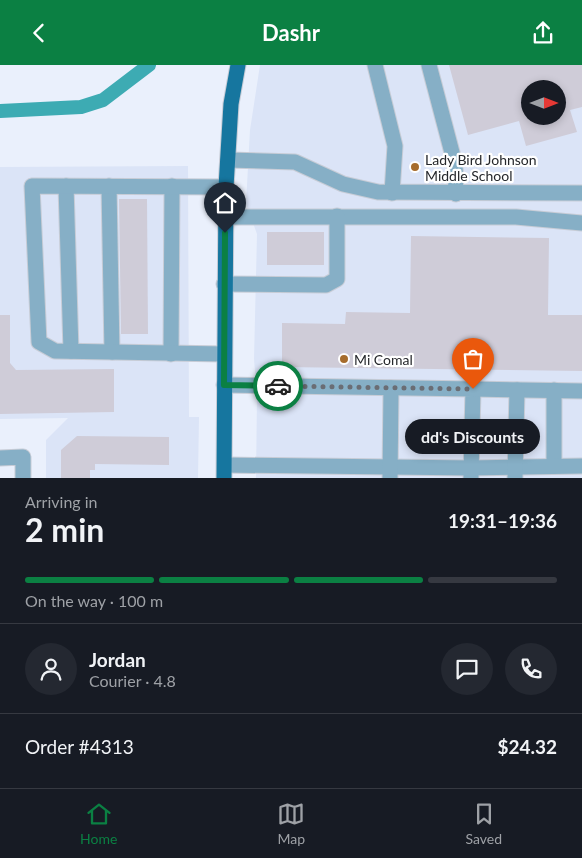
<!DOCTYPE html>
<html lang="en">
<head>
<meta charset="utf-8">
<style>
  body { margin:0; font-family:Lato,sans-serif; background:#242831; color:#f1f3f6; height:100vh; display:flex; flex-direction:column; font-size:19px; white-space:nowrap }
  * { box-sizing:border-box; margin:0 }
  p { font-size:16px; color:#9ea1a6 }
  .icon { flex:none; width:28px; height:28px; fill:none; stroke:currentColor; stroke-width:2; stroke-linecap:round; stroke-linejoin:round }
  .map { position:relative; height:413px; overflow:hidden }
  .sheet { display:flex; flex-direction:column; background:#171b24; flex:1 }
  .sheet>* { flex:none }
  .needle { width:32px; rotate:90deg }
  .fabs { position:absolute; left:521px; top:15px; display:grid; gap:10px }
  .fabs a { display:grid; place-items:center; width:45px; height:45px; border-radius:50%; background:#171b24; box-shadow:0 2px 8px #0003; font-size:25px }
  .pin { position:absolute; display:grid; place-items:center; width:42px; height:42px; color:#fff; margin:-51px -21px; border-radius:50% 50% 50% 0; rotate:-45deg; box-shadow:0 0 5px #0007 }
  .pin .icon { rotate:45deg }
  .courier { position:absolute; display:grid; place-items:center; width:50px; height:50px; margin:-25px; border:4px solid #0b8043; border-radius:50%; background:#fff; color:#222; box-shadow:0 1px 6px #0007 }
  .bubble { position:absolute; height:35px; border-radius:18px; background:#171b24; box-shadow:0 2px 8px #0003; font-size:16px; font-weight:700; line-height:35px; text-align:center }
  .headline em { font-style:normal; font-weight:700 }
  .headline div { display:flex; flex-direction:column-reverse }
  .headline { display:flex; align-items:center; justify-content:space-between; height:85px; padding:0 25px }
  h1 { font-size:32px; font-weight:700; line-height:38px }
  .bar { display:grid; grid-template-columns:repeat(4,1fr); gap:8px 5px; align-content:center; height:60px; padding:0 25px }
  .bar i { height:6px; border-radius:4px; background:#363941 }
  .bar .current { background:#0b8043 }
  .bar p { grid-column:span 4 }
  .line { display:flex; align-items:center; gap:12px; padding:0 25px; border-top:1px solid #363941 }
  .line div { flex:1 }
  .round { display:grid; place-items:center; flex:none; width:52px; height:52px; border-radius:26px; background:#242831 }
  header { display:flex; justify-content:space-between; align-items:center; height:65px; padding:0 25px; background:#0b8043; color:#fff; font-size:22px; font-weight:700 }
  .menu { display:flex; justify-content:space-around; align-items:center; height:70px; border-top:1px solid #363941; background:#171b24; font-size:14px; color:#9ea1a6 }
  .menu a { display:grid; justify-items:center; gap:2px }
  .menu .current { color:#0b8043 }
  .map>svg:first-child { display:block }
  .built { fill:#dbe4f7; fill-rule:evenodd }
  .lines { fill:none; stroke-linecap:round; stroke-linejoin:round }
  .canal { stroke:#3dabb3; stroke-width:14 }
  .building { fill:#cfccd8; fill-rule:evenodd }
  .minor-casing { stroke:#c7ccd6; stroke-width:17 }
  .major-casing { stroke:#c7ccd6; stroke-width:17 }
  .minor { stroke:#86afc6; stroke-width:15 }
  .major { stroke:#16769f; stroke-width:15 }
  .done { stroke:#6a6d74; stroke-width:5; stroke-dasharray:0 9 }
  .route { stroke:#0b8043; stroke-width:6 }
  .poi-dot { fill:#a66c2c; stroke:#fff; stroke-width:2 }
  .labels { text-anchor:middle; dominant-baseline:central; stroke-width:4.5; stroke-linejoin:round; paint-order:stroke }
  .poi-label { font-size:14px; fill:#25272b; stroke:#fff; text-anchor:start }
</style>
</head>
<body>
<header><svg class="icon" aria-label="back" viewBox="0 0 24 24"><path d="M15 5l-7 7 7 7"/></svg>Dashr<svg class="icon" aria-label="share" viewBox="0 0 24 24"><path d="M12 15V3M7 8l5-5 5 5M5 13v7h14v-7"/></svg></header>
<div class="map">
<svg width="582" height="413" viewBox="0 0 582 413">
  <rect width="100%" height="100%" fill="#eaf0fc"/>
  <g class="built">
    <path d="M260,0h322v413h-326l1,-82 -3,-37 3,-125 -11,-30 4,-74zM530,24h28v27h-28z"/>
    <path d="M188,101l1,251h10l-1,61h-152v-38l22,-22 -68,1v-252z"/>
  </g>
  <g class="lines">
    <path class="canal" d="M0,46l81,-4 22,-7 46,-35"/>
  </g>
  <g class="building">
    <path d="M449,0h133v42l-12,3 7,22 -51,14 -7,-25 -51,14zM530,24h28v27h-28z"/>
    <path d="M119,134h28l1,135h-27z"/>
    <rect x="267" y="167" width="57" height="33"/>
    <path d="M411,171l138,2 -1,77h34v56l-300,-4v-44l63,1 1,-12 64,1z"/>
    <path d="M0,250h10v48l6,7 98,-1v43l-114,2z"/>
    <path d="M77,371l92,1v28l-74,-1v6h-5v8h-29v-28z"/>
  </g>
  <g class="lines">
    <g class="minor-casing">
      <g id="minor">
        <path d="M375,0l20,81 -3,47"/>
        <path d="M429,0l26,99 1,30"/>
        <path d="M228,95l67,2 48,22 35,8 204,1"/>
        <path d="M66,121l5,165"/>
        <path d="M109,121l3,166"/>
        <path d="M226,152h290l66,6"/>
        <path d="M224,219l102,1 11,-6v-63"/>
        <path d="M171,289l1,-168"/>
        <path d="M224,289l-169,-3 -16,-9 -7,-156 194,1"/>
        <path d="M224,320l249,4 -2,88"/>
        <path d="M473,324l109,2"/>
        <path d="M554,325v76"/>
        <path d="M0,393l23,-1v21"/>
        <path d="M225,400l246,3 111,-2"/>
        <path d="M390,413l1,-90"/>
        <path d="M515,413l2,-88"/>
      </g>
    </g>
    <g class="major-casing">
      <path id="major" d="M224,413l2,-291 5,-83 7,-39"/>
    </g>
    <use href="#minor" class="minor"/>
    <use href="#major" class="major"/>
  </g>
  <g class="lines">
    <path class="done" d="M278,321l195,3"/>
    <path class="route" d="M225,168l-1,152 54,1"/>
  </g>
  <g class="poi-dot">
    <circle cx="415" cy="102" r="5"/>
    <circle cx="344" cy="294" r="5"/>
  </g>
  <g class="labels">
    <g class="poi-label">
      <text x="425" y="94">Lady Bird Johnson<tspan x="425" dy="16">Middle School</tspan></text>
      <text x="354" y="294">Mi Comal</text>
    </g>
  </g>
</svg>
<div class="fabs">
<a><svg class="needle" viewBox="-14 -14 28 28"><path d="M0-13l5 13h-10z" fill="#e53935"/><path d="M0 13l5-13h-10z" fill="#9ea1a6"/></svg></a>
</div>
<div class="pin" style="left:473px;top:324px;background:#ea580c"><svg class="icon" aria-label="bag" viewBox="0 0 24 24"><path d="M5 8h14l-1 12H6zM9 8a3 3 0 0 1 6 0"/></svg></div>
<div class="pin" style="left:225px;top:168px;background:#1f2937"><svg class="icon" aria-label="home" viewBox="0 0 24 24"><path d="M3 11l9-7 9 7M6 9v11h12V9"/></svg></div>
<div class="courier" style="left:278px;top:321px"><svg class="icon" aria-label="car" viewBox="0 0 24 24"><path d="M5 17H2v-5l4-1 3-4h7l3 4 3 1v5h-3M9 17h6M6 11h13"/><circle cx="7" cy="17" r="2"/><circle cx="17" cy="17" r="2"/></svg></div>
<div class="bubble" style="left:405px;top:354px;width:135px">dd's Discounts</div>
</div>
<section class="sheet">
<div class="headline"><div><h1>2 min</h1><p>Arriving in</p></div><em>19:31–19:36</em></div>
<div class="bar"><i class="current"></i><i class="current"></i><i class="current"></i><i></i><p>On the way · 100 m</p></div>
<div class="line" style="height:90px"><a class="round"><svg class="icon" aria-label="person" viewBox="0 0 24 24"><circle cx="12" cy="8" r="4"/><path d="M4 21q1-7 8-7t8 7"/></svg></a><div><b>Jordan</b><p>Courier · 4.8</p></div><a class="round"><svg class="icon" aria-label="chat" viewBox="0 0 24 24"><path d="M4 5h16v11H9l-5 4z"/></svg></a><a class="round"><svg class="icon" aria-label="phone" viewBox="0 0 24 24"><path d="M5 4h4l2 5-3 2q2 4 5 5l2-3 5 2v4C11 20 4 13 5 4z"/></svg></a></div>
<div class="line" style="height:65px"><div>Order #4313</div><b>$24.32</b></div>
</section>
<nav class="menu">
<a class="current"><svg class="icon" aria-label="home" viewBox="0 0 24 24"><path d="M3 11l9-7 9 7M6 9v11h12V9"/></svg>Home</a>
<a><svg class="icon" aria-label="map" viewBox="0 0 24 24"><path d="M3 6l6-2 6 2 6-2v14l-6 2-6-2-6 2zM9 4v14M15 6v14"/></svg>Map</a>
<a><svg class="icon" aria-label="saved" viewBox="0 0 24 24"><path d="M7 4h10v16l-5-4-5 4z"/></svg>Saved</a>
</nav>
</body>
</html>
